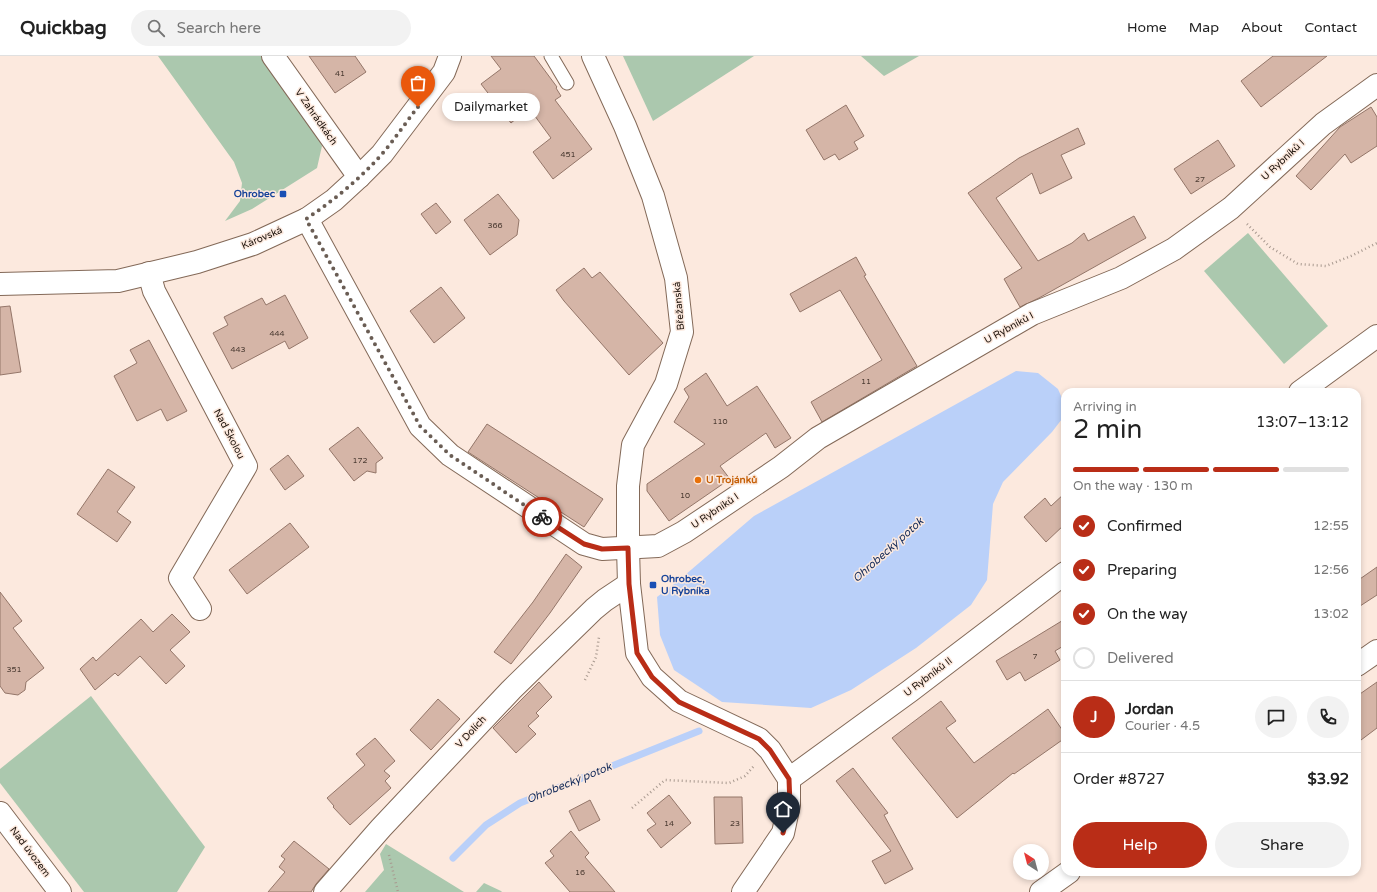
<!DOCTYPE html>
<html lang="en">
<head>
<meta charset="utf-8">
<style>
  body { margin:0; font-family:"Varela Round",sans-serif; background:#f2f2f2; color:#222; height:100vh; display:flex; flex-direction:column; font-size:15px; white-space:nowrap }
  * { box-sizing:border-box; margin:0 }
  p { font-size:13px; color:#767676 }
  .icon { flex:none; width:22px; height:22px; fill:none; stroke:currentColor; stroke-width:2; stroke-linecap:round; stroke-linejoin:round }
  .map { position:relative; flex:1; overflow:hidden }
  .side { position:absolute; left:1061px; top:332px; width:300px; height:488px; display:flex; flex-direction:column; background:#fff; border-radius:12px; box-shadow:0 2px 6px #0003 }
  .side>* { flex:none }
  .needle { width:26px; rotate:324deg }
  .fabs { position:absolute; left:1013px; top:788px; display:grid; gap:8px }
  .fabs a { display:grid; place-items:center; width:36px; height:36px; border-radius:50%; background:#fff; box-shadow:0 2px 6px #0003; font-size:20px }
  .pin { position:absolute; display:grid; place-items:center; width:34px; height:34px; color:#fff; margin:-41px -17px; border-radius:50% 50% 50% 0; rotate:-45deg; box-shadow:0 0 4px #0007 }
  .pin .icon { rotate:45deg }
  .courier { position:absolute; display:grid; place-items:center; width:40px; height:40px; margin:-20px; border:3px solid #b92d17; border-radius:50%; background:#fff; color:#222; box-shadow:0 1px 5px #0007 }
  .bubble { position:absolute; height:28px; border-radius:14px; background:#fff; box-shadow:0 2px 6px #0003; font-size:13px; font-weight:600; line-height:28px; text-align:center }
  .overview em { font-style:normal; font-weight:600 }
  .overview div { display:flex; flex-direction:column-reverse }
  .overview { display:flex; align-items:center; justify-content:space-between; height:68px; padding:0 12px }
  h1 { font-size:26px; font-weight:600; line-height:30px }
  .bar { display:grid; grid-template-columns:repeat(4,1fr); gap:6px 4px; align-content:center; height:48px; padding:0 12px }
  .bar i { height:5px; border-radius:3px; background:#e0e0e0 }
  .bar .active { background:#b92d17 }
  .bar p { grid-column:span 4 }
  .line { display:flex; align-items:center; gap:10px; padding:0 12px; border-top:1px solid #e0e0e0 }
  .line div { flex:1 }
  .round { display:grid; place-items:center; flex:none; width:42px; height:42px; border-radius:21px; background:#f2f2f2 }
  ol { padding:0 12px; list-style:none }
  li { display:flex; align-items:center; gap:12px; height:44px }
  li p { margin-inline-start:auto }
  li .icon { padding:4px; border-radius:50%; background:#b92d17; color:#fff; stroke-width:4 }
  li:last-child { color:#767676 }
  li i { width:22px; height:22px; border:2px solid #e0e0e0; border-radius:50% }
  .action { display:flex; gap:8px; margin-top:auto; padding:8px 12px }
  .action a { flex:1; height:46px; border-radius:24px; background:#b92d17; color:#fff; font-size:16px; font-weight:600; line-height:46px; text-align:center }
  .action a+a { background:#f2f2f2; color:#222 }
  header { display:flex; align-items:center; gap:24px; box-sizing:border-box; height:56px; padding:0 20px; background:#fff; border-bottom:1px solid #e0e0e0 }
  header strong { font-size:19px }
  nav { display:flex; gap:22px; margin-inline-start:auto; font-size:14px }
  .search { width:280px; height:36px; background:#f2f2f2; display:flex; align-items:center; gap:10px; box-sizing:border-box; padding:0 14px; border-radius:22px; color:#767676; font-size:15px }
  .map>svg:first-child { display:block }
  .green { fill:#abc8ae }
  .water { fill:#bad0f9 }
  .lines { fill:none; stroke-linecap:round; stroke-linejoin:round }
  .stream { stroke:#bad0f9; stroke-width:7 }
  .building { fill:#d5b5a7; stroke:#947669 }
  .lane-casing { stroke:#836958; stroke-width:15 }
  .street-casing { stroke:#836958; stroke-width:24 }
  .secondary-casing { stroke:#836958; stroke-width:24 }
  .path { stroke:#a8998f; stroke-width:2.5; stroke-dasharray:1 3; stroke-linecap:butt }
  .lane { stroke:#fff; stroke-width:13 }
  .street { stroke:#fff; stroke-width:22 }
  .secondary { stroke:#fff; stroke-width:22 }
  .done { stroke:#6a5d54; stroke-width:4; stroke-dasharray:0 7.2 }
  .route { stroke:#b92d17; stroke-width:5 }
  .transit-dot { fill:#1a4fb4; stroke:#fce9de; stroke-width:1.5 }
  .food-dot { fill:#e8710a; stroke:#fce9de; stroke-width:1.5 }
  .labels { text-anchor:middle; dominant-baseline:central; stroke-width:3; stroke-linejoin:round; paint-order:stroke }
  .number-label { font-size:8px; fill:#4a3a31 }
  .street-label { font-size:10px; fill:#1b110a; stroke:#fce9de }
  .transit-label { font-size:10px; font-weight:bold; fill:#164399; stroke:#fce9de; text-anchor:end }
  .food-label { font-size:10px; font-weight:bold; fill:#c56008; stroke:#fce9de; text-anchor:start }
  .water-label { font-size:11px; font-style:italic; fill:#102858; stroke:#fce9de }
</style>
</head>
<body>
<header>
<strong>Quickbag</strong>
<div class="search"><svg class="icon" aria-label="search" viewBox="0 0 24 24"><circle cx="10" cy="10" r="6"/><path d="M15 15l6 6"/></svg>Search here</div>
<nav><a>Home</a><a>Map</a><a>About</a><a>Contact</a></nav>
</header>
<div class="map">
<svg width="1377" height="836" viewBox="0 0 1377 836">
  <rect width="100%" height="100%" fill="#fce9de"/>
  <g class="green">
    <path d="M158,0h106l46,64 12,26 -5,22 -65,41 -27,12 15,-20 2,-18 -8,-21z"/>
    <path d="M623,0h131l-101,65z"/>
    <path d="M861,0h58l-35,20z"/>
    <path d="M1248,177l80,93 -44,38 -80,-93z"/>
    <path d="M91,640l114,151 -28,45h-93l-84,-109v-14z"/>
    <path d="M386,788l78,48h-99l19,-22 -4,-16z"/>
    <path d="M484,827l17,8 1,1h-26z"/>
  </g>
  <path class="water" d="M1016,315l22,2 20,16 7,16v10l-13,17 -49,50 -10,22 -6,76 -16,25 -55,43 -65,42 -40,18 -89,-6 -48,-32 -14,-35 -3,-38 21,-16 76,-65z"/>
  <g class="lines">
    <path class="stream" d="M453,802l33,-33 34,-22 179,-72"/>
  </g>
  <g class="building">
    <path d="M309,0h46l11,16 -31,21z"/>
    <path d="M491,0h43l23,31 -1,1 5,8 -6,4 37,49 -39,30 -20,-27 18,-14 -22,-30 -18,15 -30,-39 20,-15z"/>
    <path d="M1273,0h54l-66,51 -20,-26z"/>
    <path d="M846,49l18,31 -10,6 4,7 -19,11 -4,-6 -11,6 -18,-30z"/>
    <path d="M1371,51l6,10v29l-26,17 -6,-9 -34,36 -15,-14 44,-49z"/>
    <path d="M1078,72l7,16 -24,11 11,23 -32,16 -8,-21 -36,25 42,63 34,-18 12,-10 4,8 46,-25 12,22 -107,60 -19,9 -16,-28 18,-11 -54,-75 51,-35z"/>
    <path d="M1218,84l17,26 -44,28 -17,-25z"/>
    <path d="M498,138l21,26 -2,15 -27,20 -26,-35z"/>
    <path d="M436,147l15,19 -15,12 -15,-20z"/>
    <path d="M856,201l10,18 -2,1 53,90 -95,56 -11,-20 71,-42 -42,-70 -40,22 -10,-18z"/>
    <path d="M584,212l8,10 8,-6 63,71 -34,32 -65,-74 -8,-11z"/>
    <path d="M441,231l24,31 -31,25 -24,-32z"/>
    <path d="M285,239l23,43 -19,11 -4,-8 -53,28 -19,-36 15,-8 -4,-8 38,-19 4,7z"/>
    <path d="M10,250l11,66 -21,3v-68z"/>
    <path d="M149,284l38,71 -20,10 -6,-12 -24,12 -23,-45 23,-13 -7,-13z"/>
    <path d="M706,317l21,33 30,-20 34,52 -16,10 -9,-15 -46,33 10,13 -61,42 -22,-30v-7l58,-40 -31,-22 15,-25 -5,-8z"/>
    <path d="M487,368l116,75 -19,28 -116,-75z"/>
    <path d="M358,371l25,31 -7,5v10l-9,-2 -13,10 -25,-32z"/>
    <path d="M288,399l16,21 -19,14 -15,-21z"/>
    <path d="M108,413l27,18 -18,25 14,10 -14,20 -40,-28z"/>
    <path d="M1065,437v31l-19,18 -22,-25 21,-19 6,8z"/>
    <path d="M290,467l19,24 -62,47 -18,-24z"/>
    <path d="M566,498l16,13 -32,46 -39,51 -17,-12 39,-50z"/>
    <path d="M1377,511v28l-20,13v-27z"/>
    <path d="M0,536l22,29 -9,7 31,40 -18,14 -1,8 -7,5 -13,-2 -5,-7z"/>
    <path d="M172,558l18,18 -20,18 15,16 -19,18 -26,-28 -22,20 -3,-3 -20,17 -15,-21 13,-12 3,4 45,-42 12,13z"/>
    <path d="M1065,563v26l-10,6 5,9 -35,21 -5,-9 -13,8 -11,-19z"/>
    <path d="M539,626l13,15 -16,16 3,3 -11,10 8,8 -20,19 -23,-25z"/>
    <path d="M1377,626v46l-20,15v-47z"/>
    <path d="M438,643l22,20 -29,31 -21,-20z"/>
    <path d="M941,645l15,20 -10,7 28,35 74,-54 17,25v4l-51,36 -1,-1 -56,45 -65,-80z"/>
    <path d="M375,682l20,23 -11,10 6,5 -5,5 6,7 -41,37 -17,-18 1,-1 -7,-8 38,-33 -9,-11z"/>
    <path d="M853,712l35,45 -4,2 29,54 -28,15 -13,-23 19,-10 -55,-70z"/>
    <path d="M669,739l22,28 -30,25 -14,-18 9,-6 -9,-11z"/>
    <path d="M714,741h28l1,46 -28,1z"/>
    <path d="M590,744l10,20 -21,11 -10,-20z"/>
    <path d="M571,775l18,22 -4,4 30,35h-45l-25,-29 9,-7 -4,-5z"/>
    <path d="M294,785l35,28 -13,15 -5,8h-43l17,-20 -6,-5 6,-8 -4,-3z"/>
  </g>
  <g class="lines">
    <g class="lane-casing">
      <path id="lane" d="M551,0l16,27"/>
    </g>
    <g class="street-casing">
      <g id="street">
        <path d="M273,0l86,121"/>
        <path d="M307,163l113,207 30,29 134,89 18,5 56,-3 26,-14 97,-65 37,-29 214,-124 89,-36 53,-29 57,-41 92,-84 54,-39"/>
        <path d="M149,217l5,18 92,175 -66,112 20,31"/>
        <path d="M0,228l118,-3 79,-19 56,-18 54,-25 27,-19 25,-23 23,-23 62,-82 6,-16"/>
        <path d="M1300,336l77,-56"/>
        <path d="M1357,609l20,-14"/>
        <path d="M789,723l121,-88 155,-118"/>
        <path d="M0,757l60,79"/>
        <path d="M325,836l56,-64 130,-138 83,-81 11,-9 24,-16"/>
        <path d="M1041,836l28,-20"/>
      </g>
    </g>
    <g class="secondary-casing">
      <path id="secondary" d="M593,0l32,70 28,70 23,82 6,54 -16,52 -33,61 -5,41v62l1,36 8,69 15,24 27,24 80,38 11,11 19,29v26l-6,28 -40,59"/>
    </g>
    <g class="path">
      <path d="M1247,168l23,23 28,17 28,2 25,-10 26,-13"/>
      <path d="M585,624l11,-23 3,-20"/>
      <path d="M632,752l33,-28 64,3 16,-7 9,-10"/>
      <path d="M389,799l9,37"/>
    </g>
    <use href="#lane" class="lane"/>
    <use href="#street" class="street"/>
    <use href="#secondary" class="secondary"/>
  </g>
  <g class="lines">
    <path class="done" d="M418,51c-12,15 -23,32 -36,47 -22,25 -48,46 -76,65l114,207 30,29 92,62"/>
    <path class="route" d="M542,461l42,27 18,5 26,-1 1,36 8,69 15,24 27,25 80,37 11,11 19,29 1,26 -7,28"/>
  </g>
  <g class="transit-dot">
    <rect x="279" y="134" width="8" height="8" rx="2"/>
    <rect x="649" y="525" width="8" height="8" rx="2"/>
  </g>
  <circle class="food-dot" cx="698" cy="424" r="4"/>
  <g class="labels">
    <g class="number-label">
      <text x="340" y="17">41</text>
      <text x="568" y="98">451</text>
      <text x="1200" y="123">27</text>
      <text x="495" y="169">366</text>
      <text x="277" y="277">444</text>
      <text x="238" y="293">443</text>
      <text x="866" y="325">11</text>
      <text x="720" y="365">110</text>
      <text x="360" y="404">172</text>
      <text x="685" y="439">10</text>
      <text x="1035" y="600">7</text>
      <text x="14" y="613">351</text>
      <text x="669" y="767">14</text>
      <text x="735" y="767">23</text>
      <text x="580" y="816">16</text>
    </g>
    <g class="street-label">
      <text transform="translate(316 61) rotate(55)">V Zahrádkách</text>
      <text transform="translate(1283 104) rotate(-43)">U Rybníků I</text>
      <text transform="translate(262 182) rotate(-23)">Károvská</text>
      <text transform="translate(679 250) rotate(-95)">Břežanská</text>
      <text transform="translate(1009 272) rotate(-29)">U Rybníků I</text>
      <text transform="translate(229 378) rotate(62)">Nad Školou</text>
      <text transform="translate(715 455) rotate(-34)">U Rybníků I</text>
      <text transform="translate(928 621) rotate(-37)">U Rybníků II</text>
      <text transform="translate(471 676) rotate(-47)">V Dolích</text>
      <text transform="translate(30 796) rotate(53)">Nad úvozem</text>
    </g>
    <g class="transit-label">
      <text x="275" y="138">Ohrobec</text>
      <text x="661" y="523" text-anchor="start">Ohrobec,<tspan x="661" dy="12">U Rybníka</tspan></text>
    </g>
    <g class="food-label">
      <text x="706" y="424">U Trojánků</text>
    </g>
    <g class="water-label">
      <text transform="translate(888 494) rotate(-42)">Ohrobecký potok</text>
      <text transform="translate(569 727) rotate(-22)">Ohrobecký potok</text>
    </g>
  </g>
</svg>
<div class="fabs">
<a><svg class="needle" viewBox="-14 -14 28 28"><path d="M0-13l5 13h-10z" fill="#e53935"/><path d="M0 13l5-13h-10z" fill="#767676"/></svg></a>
</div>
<div class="pin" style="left:418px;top:51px;background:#ea580c"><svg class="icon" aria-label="bag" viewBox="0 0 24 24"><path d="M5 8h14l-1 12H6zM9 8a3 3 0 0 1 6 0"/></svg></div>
<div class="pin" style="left:783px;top:777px;background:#1f2937"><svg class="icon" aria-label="home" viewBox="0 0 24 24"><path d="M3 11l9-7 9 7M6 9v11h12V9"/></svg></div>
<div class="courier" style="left:542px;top:461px"><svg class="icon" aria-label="bike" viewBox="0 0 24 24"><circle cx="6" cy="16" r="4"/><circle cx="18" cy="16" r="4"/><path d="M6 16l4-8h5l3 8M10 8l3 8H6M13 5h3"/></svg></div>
<div class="bubble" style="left:442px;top:37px;width:98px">Dailymarket</div>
<section class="side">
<div class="overview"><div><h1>2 min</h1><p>Arriving in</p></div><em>13:07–13:12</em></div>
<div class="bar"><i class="active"></i><i class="active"></i><i class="active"></i><i></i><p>On the way · 130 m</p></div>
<ol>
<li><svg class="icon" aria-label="check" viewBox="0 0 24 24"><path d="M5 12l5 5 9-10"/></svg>Confirmed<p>12:55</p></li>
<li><svg class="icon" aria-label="check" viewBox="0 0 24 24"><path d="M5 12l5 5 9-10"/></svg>Preparing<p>12:56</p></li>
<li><svg class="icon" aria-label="check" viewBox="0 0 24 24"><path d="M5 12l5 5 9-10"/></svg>On the way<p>13:02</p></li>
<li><i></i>Delivered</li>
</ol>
<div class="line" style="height:72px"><b class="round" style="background:#b92d17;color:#fff">J</b><div><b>Jordan</b><p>Courier · 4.5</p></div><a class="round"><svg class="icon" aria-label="chat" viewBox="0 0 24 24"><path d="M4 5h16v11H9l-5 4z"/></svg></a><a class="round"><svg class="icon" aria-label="phone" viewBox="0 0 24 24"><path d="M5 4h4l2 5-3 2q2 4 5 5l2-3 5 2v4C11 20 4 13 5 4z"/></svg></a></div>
<div class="line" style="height:52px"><div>Order #8727</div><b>$3.92</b></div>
<div class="action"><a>Help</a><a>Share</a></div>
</section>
</div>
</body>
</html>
